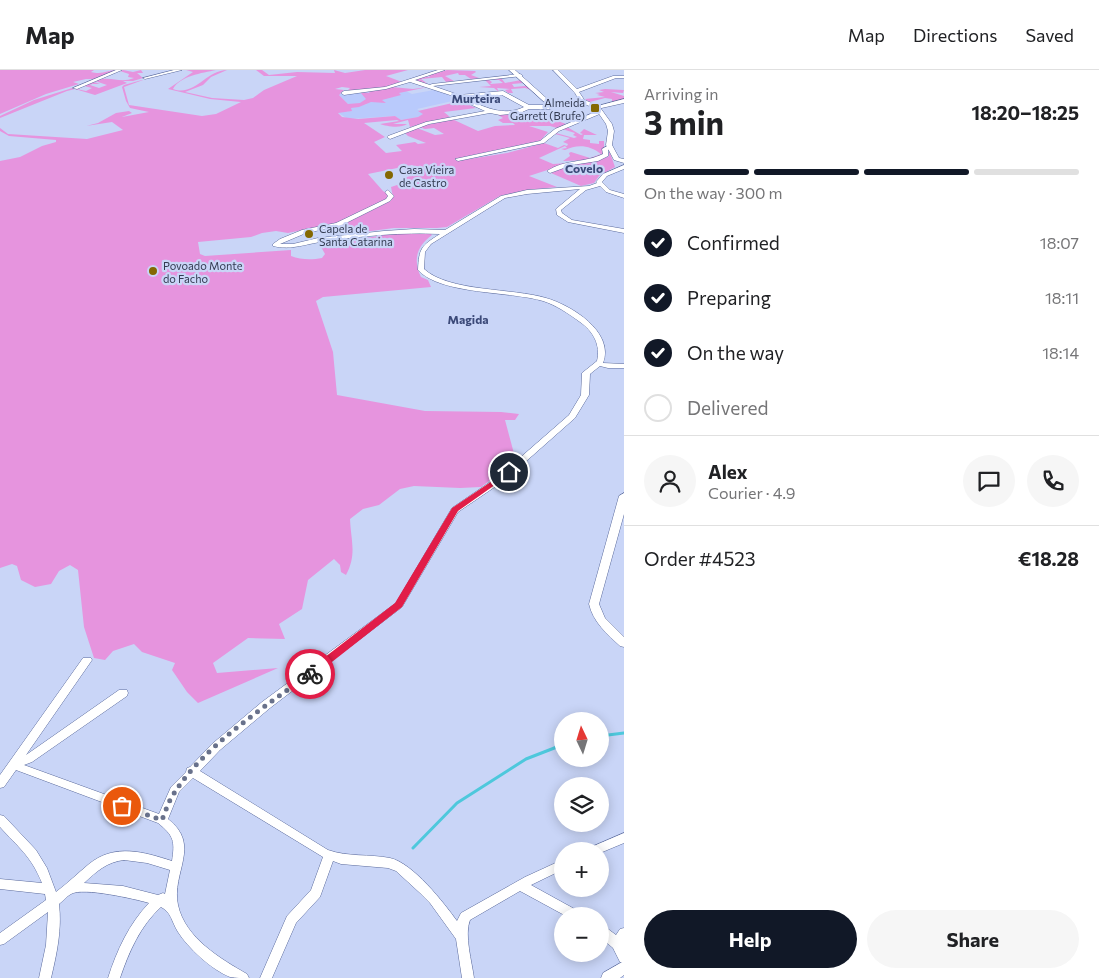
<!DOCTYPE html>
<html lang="en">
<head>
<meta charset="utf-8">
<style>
  body { margin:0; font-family:Commissioner,sans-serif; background:#f6f6f6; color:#202124; height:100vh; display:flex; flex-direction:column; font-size:19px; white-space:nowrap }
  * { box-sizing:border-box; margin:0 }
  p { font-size:16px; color:#757577 }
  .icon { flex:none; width:28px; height:28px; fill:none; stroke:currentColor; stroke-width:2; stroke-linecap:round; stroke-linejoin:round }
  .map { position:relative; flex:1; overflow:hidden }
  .side { display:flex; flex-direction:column; background:#fff; width:475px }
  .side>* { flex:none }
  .needle { width:32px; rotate:356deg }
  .fabs { position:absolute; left:554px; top:642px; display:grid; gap:10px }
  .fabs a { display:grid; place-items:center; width:55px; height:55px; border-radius:50%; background:#fff; box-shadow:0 2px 12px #0003; font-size:25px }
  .pin { position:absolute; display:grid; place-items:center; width:42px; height:42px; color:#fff; margin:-21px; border:2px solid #fff; border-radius:50%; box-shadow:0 1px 5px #0007 }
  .courier { position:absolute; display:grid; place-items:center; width:50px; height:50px; margin:-25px; border:4px solid #e11d48; border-radius:50%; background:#fff; color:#222; box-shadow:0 1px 6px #0007 }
  .head em { font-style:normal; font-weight:700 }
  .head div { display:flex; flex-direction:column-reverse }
  .head { display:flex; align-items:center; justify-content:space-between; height:85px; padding:0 20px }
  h1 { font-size:32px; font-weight:700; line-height:38px }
  .bar { display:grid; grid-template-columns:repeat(4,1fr); gap:8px 5px; align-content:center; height:60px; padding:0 20px }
  .bar i { height:6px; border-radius:4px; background:#e0e0e0 }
  .bar .selected { background:#111827 }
  .bar p { grid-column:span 4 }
  .line { display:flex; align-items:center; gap:12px; padding:0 20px; border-top:1px solid #e0e0e0 }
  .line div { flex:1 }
  .round { display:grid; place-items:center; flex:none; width:52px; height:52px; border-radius:26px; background:#f6f6f6 }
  ol { padding:0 20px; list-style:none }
  li { display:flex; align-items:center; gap:15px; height:55px }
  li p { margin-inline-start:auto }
  li .icon { padding:5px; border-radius:50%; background:#111827; color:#fff; stroke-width:4 }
  li:last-child { color:#757577 }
  li i { width:28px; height:28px; border:2px solid #e0e0e0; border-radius:50% }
  .action { display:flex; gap:10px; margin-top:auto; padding:10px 20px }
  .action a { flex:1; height:58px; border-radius:30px; background:#111827; color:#fff; font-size:20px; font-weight:700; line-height:58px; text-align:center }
  .action a+a { background:#f6f6f6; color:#202124 }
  header { display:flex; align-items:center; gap:30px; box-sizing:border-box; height:70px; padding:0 25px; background:#fff; border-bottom:1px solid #e0e0e0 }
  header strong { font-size:24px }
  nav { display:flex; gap:28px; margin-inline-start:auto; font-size:18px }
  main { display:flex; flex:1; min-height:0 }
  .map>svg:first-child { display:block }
  .built { fill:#b9cafc }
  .green { fill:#e694de; fill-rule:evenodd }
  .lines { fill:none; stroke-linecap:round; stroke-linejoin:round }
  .stream { stroke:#4ec8dc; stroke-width:3 }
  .minor-casing { stroke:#5a6a9c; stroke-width:1 }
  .tertiary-casing { stroke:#5a6a9c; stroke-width:1 }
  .minor { fill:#fff; fill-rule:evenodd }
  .tertiary { fill:#fff; fill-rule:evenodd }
  .route { fill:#e11d48 }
  .done { stroke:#68718b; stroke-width:5; stroke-dasharray:0 9 }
  .poi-dot { fill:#846801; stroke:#c9d5f7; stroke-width:2 }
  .labels { text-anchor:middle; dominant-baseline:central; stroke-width:4.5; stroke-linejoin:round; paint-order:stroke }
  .far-poi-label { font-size:11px; fill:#333b51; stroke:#c9d5f7; text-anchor:start }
  .far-neighbourhood-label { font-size:12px; font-weight:bold; fill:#3c4a79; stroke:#c9d5f7 }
</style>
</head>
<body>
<header>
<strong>Map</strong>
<nav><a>Map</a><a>Directions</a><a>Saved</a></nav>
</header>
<main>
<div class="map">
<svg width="624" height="908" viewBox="0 0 624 908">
  <rect width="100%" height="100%" fill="#c9d5f7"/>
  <path class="built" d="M434,20l7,1 16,9 -40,9 7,5 -6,3 -17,3 -6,-4 -47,3 -11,-7 15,-1 -2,-3 17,-4h-19l-10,-10 34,-3v7l34,-7 6,3z"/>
  <g class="green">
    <path d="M0,0h94l-3,2c12,3 16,-2 26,-2l-22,9h-9l-13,3 6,2 -33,10 -46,20z"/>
    <path d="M123,0l10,2 8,-2 2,3h-6l6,5 -10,3h-10l4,2 -32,12 -20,-6 -8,2 -67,27v-2l34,-16 35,-11 3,-1 14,3 6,-3 -8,-2 10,-4 6,2h-8l-2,1 9,3 8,-3 -12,-4c16,-6 24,3 39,-3l-6,-1 1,-3 -9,-3z"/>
    <path d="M186,0h30c-14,3 -36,6 -43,19 22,8 33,-19 54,-19l-16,7 -8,8 -18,7 27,6 32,2 9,-2 11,-8 33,-14h-33l-8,-6h6l7,5 28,-3 38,1 -1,-3 11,3 20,-3h43l-22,6 16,6 -19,6 -28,3 -7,-1 2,-2 -8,-1 -7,2 9,1 -5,5 9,9 12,-1 6,-4 -6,-7 10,1 -3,-2 25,-4 21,2 15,-2 -29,6 2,2 -19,5 4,3 -15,-1 -12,5 -8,1 1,3 -14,2 4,4 16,2 37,-3 6,4 17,-3 5,-3 -5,-3 43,-10 15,7 -32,4 6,5 -40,10 -2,-7 -15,4h14c-7,5 -21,2 -27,0l19,-3 -2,-1 -33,3 21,14 -11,5 12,11 16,-2 -6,-6 19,-3 3,2 8,-1 -18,-7 -3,-3 12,-5 18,7 9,-1 -10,-6 -9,1 -6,-2 33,-8 26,12 17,-5 20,-1 -2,-2h-10l-5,-3 5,-2 -8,-5h16l8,6 31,-5 4,4 4,-1 -3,-2 9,-1 5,4 -8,4 5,2 -9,4 -7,-2h-21l19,6 -8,9 -85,18 2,2 50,-8 37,-10 14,5 6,-3 3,1 1,-2 -5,-2 7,-4 -15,-4 1,-1 18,5 3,-1 -4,-2 2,-2 -13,-4 5,-2 14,8 2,-1 -3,-1 4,-4 13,6h-13l-1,4 7,1v3l9,1v-3h5v14l-14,5 -27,1 7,-5 -1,-3 2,-1 19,6 11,-4c-11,-9 -24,-10 -36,-4l-4,-1 6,-1 -2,-2 -26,12 14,6 16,-1 -40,13 28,11 -30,3 -27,6 -53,31 -10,1h-43l-38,5 -20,-10 -48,10 -12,-2 -14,2 -11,4 -53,5 2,12 5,2 86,-6v6c10,4 21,4 31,2l3,-4 -5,-9 71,-11 39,-1 2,2c-16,12 -19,25 -11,42l7,3 3,7 -108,10 -7,4 17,51 4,43 88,16 76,1 18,2 -4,6h-10l11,41 -35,26 -21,1 -46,-2 -14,3 -21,16 -16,4 -13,10c1,22 7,35 -4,56l-5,-3 -1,-7 -6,-6 -26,21 -6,29 -23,15 6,15 -37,-1 -35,25 4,10 61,-5 -80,35 -11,-11 -15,-22 3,-7 -33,-11 -8,-8 -21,7 -8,9 -11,-2 -10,-31 -6,-57 -8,-5 -11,6 -8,13 -16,3 -14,-7 -4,-14 -5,-2 -12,4v-407l20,-4 22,-11 14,-4v-2l12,1 -59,-5 -9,-5v-3l8,6 79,5 36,-9 -11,-8 -26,4 12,-3 18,-10 13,-2 3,2 -10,4 27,-5 -19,-4 -4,-7 -4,-14 2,-2 18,-5h1l-19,7 5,18 73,11 14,-2 25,-12 -31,-3 -42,-10 25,-17zM412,95l12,5 -24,10 6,2 -15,5 2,10 -10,-6 -15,-17z"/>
    <path d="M447,0l28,1 1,1 -5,3 8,3 -8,1 -6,-4h-6l-1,-2 -13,3 9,5 -8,1 -4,-5 -21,2 8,6 -16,-6 11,-3 6,1 -2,-2z"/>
    <path d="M501,8l4,5 16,-3 3,3 -12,1 2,3 11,-1v-2l6,6 -6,-2 -14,1 2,4h-5l-3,-3 5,-1 -13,-1 2,4 -5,-4 -15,-1 12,-1 -6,-6h4l3,2 -2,2 13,-1 -4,-3 -8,-1z"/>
    <path d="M605,19l19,1 -1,3 -12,-1 13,4v4l-12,2v-3l-7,-1 -15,4 -5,-3 20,-2 -8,-2 3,-1 -5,-1 9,-1 -5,-2z"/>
    <path d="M609,80l6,17 -16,9 -5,7 -13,3 -30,-13 20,-8 34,-7 4,-2z"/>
  </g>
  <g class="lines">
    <g class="stream">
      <path d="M600,666l24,-3"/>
      <path d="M413,778l44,-45 69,-44 36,-14"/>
    </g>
    <g class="minor-casing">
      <g id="minor">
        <path d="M116,0h6l-45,19 -4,-1z"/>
        <path d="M174,0h8l-37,9 -2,-1z"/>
        <path d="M438,0h7l-30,10 15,5 2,-1 88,-10 2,1v1l-89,10 26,9 44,-4 26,14h24l3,2 -3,2h-24l-9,4 -20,2 -10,-2 -61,11 -39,15 -3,-2 1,-1 38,-14 59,-11 -35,-16 -40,-13 -24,7 -42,6 -3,-2 3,-2 41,-4zM502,25l22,12c-21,10 -40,0 -59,-9z"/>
        <path d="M553,0h5l19,19 36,-13h11v2h-8l-37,14 6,9 -3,2 -2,-1 -5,-9z"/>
        <path d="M624,29v4l-27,6 -3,-2z"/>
        <path d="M600,40l3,2 -1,1 -43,18 -15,12 -86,18 -3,-2 85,-18 15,-12z"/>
        <path d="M609,75l3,2 -4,3v6l-10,5 -26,4 -22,8 -3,-2c18,-12 38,-8 56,-17l-1,-5z"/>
        <path d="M624,95v4l-17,7 -5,6 8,8 14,4v4l-18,-6 -6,-6 -14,4 -25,20 1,3 10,7 52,9v4l-56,-11 -11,-7 -1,-6 24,-20 -53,5 -22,4 -74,46 -6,8 -1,17c25,23 89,19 122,29 25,7 69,34 57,65l21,1v4h-16l-8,-2 -10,8 -1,21 -14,23 -70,62 -47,32 -56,95 -132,101 -50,42 -20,21 128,79c20,7 41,4 62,8 23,5 54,45 67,63l4,-8 64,-36 37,-17v10l-31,15 49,27 2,4h-16l-46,-25 -50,29c-6,15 2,42 4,58h-12l-6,-39 -26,-36 -10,-10 -24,-22 -8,-3 -47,-4 -8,-3 -13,36 -24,26 -24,55h-12l27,-62 24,-26 12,-33 -130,-79 -14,14 -11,27c34,26 3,54 10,86 7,33 43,54 69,69l2,4c-6,0 -14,0 -19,-1 -18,-7 -42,-29 -52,-45 -7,-11 -6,-19 -17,-25 -21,19 -32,45 -41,71h-12c9,-28 21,-54 41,-75 -14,-4 -66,-16 -78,-9 -4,2 -8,7 -12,10 3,25 -2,49 -8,74h-12l7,-33 2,-33 -44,32 -4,1v-12l46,-33 -1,-6 -45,-5v-10l42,4c-11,-27 -23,-35 -42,-56v-12l4,1 32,34 11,18 9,24c12,-9 22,-19 33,-28 26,-21 55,-12 83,-3 3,-20 2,-25 -14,-38l-142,-53 -12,17 -4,1v-13l83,-117h8l1,2 -66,95 93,-65h8l1,3 -1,3 -95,66 -8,3 135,49 12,-27 15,-15 1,-4 3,-1 22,-23 50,-42 134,-99 56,-95 47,-32 70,-61 12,-20 1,-22 15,-12c4,-16 -4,-30 -17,-39 -11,-8 -24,-17 -37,-21 -33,-10 -102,-6 -125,-31 1,-22 3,-24 22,-36 -38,-2 -76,2 -113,7 -19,2 -36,10 -54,5v-2l7,-5 22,-9 34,-7 50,-24 2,-3 -3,-4 3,-2 6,6 -4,5 -50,25 -34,7 -26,11h13l25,-6 66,-7 30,-2 31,1 56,-34 26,-6 62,-4 8,-3 -1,-1 7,-8zM124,790l23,3 23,7 -5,24 -2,-1 -5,2 -35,-9 -39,-3c13,-12 23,-21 40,-23z"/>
        <path d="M624,763v10l-24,10v-2h-13l2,-3z"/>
        <path d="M600,855l4,1 12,9 4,-6 4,-1v35l-4,-1 -7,-14 -13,-11z"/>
      </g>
    </g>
    <g class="tertiary-casing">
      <g id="tertiary">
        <path d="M509,0h6l39,35 28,-6 17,7 13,18 2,7 -2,14 7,13 5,1v4l-10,-3 -8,-15 2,-14 -2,-7 -11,-16 -14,-5 -30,5z"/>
        <path d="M624,423v21l-25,90 6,14 19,19v10l-4,-1c-13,-12 -27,-24 -31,-42l30,-108z"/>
        <path d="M624,891v14l-4,3h-19l2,-5z"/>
      </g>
    </g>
    <use href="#minor" class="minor"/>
    <use href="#tertiary" class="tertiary"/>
  </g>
  <path class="route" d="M507,401l6,1 -55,39 -56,96 -88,69h-7v-5l88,-68 57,-95z"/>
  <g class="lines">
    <path class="done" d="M122,736l40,14c4,-10 7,-20 13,-28 29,-46 92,-87 135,-118"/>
  </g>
  <g class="poi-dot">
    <rect x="590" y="33" width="10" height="10" rx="2.5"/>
    <circle cx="389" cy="105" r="5"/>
    <circle cx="309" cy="164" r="5"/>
    <circle cx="153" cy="201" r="5"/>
  </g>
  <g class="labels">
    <g class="far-poi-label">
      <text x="585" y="32" text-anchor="end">Almeida<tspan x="585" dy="13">Garrett (Brufe)</tspan></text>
      <text x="399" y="99">Casa Vieira<tspan x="399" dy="13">de Castro</tspan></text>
      <text x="319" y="158">Capela de<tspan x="319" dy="13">Santa Catarina</tspan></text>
      <text x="163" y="195">Povoado Monte<tspan x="163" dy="13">do Facho</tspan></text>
    </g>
    <g class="far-neighbourhood-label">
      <text x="476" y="28">Murteira</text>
      <text x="584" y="98">Covelo</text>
      <text x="468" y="249">Magida</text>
    </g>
  </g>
</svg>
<div class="fabs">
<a><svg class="needle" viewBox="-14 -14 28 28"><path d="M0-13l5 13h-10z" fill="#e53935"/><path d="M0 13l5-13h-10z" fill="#757577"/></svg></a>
<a><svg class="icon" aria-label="layers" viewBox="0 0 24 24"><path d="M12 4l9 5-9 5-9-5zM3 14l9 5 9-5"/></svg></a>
<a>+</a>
<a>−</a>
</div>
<div class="pin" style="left:122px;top:736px;background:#ea580c"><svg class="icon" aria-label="bag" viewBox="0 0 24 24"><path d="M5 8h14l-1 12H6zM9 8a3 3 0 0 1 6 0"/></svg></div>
<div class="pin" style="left:509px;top:402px;background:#1f2937"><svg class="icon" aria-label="home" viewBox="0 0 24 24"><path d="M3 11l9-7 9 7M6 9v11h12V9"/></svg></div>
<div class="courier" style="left:310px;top:604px"><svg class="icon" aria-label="bike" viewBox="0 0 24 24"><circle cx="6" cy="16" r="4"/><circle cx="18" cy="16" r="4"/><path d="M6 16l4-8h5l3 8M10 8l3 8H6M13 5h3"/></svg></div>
</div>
<section class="side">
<div class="head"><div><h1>3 min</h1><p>Arriving in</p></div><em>18:20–18:25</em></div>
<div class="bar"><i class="selected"></i><i class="selected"></i><i class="selected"></i><i></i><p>On the way · 300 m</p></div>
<ol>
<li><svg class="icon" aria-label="check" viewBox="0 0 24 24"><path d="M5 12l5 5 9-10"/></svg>Confirmed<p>18:07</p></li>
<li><svg class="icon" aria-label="check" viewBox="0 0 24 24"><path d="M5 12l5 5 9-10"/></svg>Preparing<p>18:11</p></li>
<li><svg class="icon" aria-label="check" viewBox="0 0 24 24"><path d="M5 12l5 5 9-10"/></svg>On the way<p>18:14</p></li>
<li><i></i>Delivered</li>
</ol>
<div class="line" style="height:90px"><a class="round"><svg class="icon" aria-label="person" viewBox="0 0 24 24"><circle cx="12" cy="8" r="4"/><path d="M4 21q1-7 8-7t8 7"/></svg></a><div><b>Alex</b><p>Courier · 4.9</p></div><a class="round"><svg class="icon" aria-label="chat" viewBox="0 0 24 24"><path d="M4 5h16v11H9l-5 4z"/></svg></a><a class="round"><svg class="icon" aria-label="phone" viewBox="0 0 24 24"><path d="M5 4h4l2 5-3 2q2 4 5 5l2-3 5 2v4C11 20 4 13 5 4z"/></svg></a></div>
<div class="line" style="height:65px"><div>Order #4523</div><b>€18.28</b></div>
<div class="action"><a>Help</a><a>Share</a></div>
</section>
</main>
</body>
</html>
